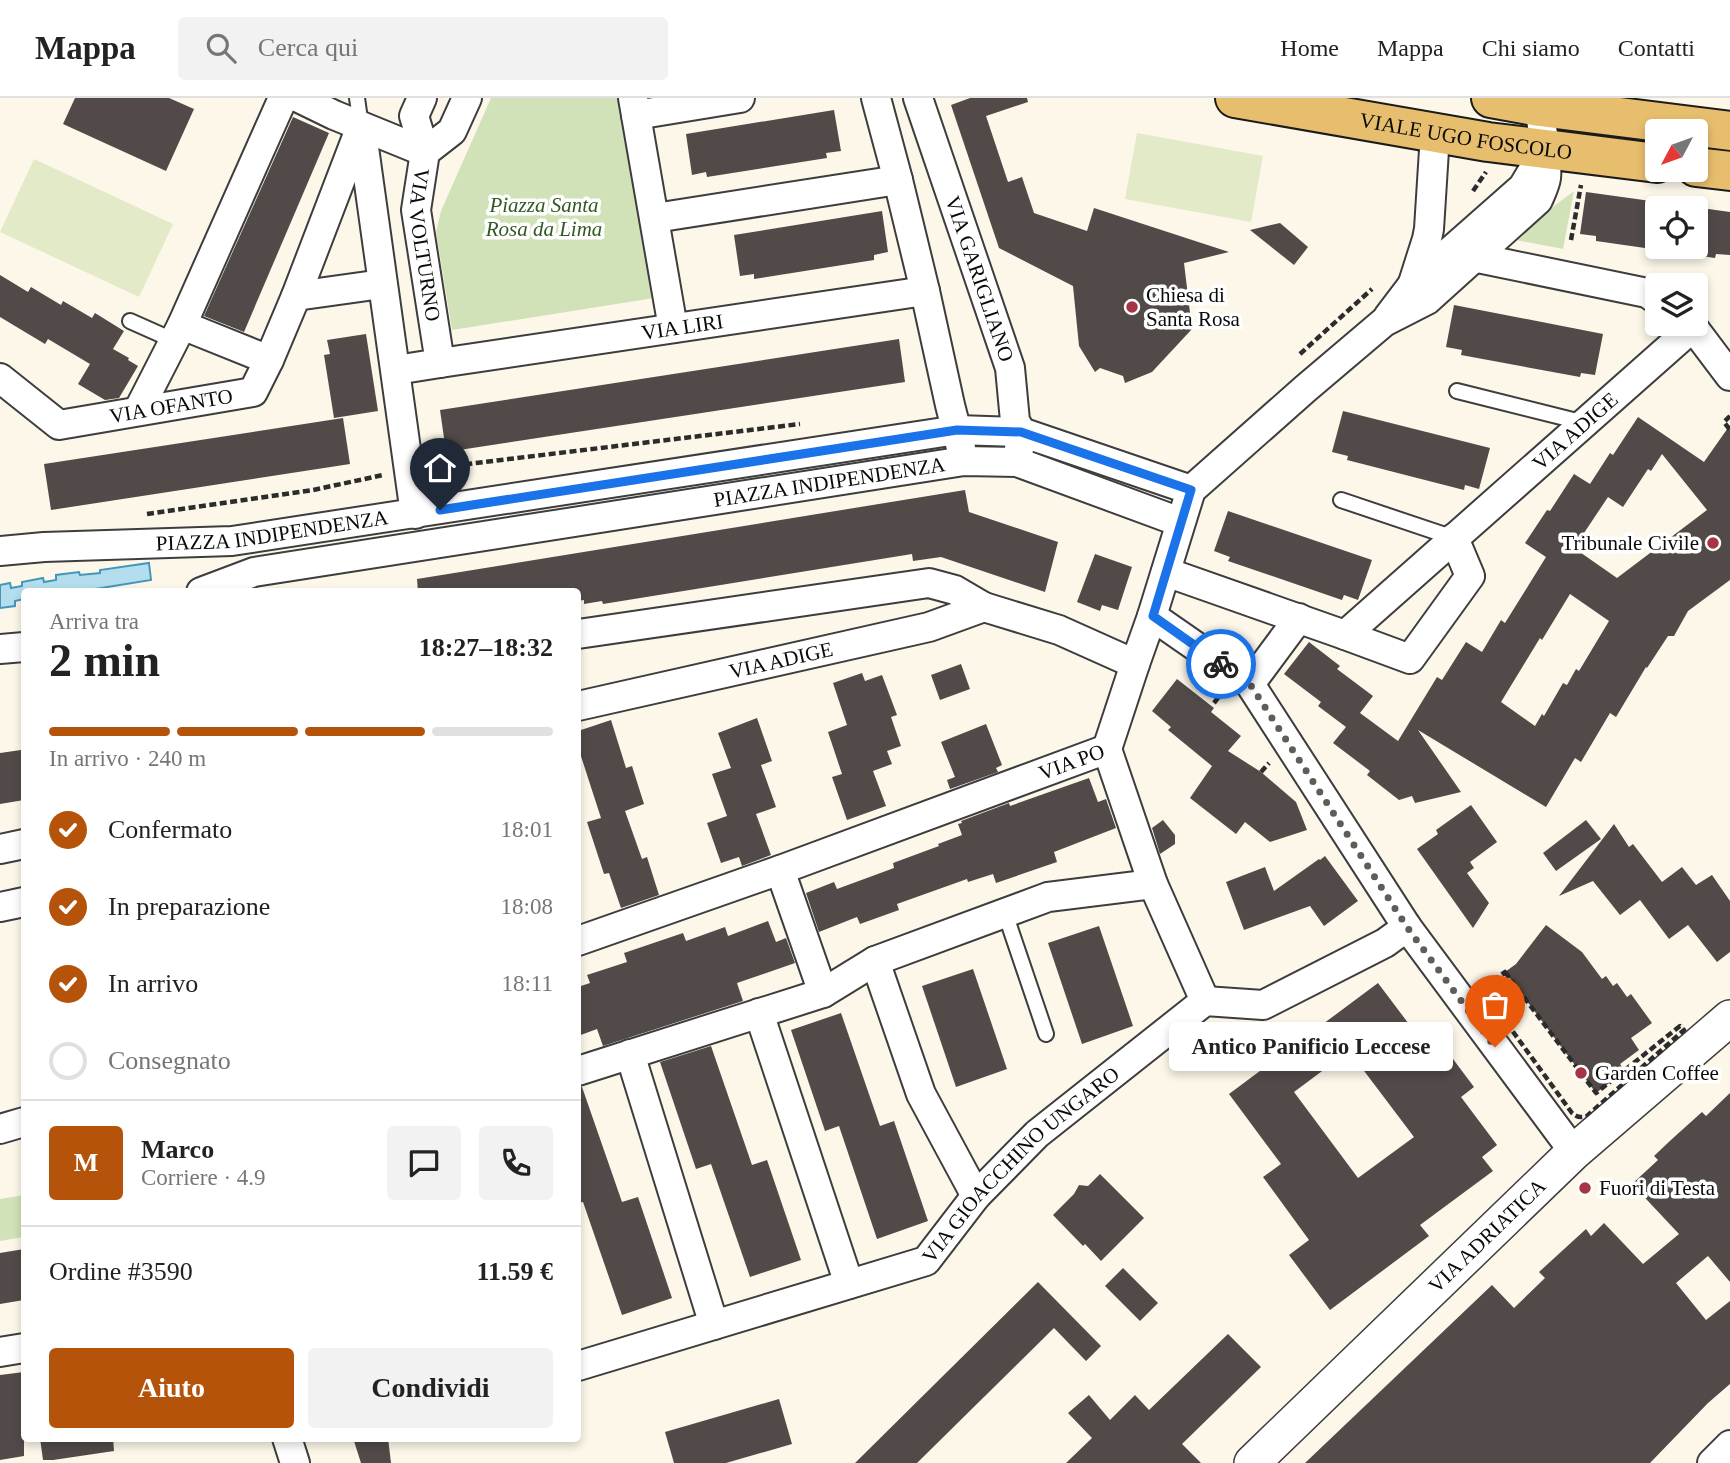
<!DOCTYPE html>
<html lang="it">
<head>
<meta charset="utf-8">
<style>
  body { margin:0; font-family:Georgia,serif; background:#f2f2f2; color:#222; height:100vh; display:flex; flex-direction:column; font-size:26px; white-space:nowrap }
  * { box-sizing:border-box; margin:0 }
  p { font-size:23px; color:#767676 }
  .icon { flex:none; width:38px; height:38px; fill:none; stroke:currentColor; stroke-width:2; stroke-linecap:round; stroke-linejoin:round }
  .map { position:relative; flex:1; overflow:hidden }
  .sheet { position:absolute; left:21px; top:490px; width:560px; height:854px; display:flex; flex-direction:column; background:#fff; border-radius:7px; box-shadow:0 4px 10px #0003 }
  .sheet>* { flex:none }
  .needle { width:46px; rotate:229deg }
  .buttons { position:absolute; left:1645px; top:21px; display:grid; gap:14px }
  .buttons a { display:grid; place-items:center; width:63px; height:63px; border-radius:7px; background:#fff; box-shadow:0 4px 10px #0003; font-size:35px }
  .pin { position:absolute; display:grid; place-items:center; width:60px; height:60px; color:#fff; margin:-72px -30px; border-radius:50% 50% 50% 0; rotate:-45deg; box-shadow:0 0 7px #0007 }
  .pin .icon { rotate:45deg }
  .courier { position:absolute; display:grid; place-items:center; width:70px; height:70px; margin:-35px; border:5px solid #1a73e8; border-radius:50%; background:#fff; color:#222; box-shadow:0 2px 9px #0007 }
  .bubble { position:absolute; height:49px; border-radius:7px; background:#fff; box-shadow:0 4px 10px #0003; font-size:23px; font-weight:600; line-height:49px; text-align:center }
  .head em { font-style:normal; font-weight:600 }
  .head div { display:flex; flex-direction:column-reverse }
  .head { display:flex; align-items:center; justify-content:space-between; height:119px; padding:0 28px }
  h1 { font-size:46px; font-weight:600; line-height:52px }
  .bar { display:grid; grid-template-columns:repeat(4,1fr); gap:10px 7px; align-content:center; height:84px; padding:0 28px }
  .bar i { height:9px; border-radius:5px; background:#e0e0e0 }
  .bar .selected { background:#b45309 }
  .bar p { grid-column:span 4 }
  .line { display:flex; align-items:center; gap:18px; padding:0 28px; border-top:2px solid #e0e0e0 }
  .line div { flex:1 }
  .round { display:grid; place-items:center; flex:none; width:74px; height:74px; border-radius:7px; background:#f2f2f2 }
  ol { padding:0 28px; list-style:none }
  li { display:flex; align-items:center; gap:21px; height:77px }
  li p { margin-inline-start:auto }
  li .icon { padding:7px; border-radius:50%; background:#b45309; color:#fff; stroke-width:4 }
  li:last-child { color:#767676 }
  li i { width:38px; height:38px; border:4px solid #e0e0e0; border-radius:50% }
  .cta { display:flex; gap:14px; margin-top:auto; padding:14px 28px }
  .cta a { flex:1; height:80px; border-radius:7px; background:#b45309; color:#fff; font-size:28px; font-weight:600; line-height:80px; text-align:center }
  .cta a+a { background:#f2f2f2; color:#222 }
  header { display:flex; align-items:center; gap:42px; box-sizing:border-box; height:98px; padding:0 35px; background:#fff; border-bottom:2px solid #e0e0e0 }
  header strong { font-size:33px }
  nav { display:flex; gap:38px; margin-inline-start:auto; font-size:24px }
  .search { width:490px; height:63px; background:#f2f2f2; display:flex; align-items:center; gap:18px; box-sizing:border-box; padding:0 24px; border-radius:7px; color:#767676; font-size:26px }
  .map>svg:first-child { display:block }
  .green { fill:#d2e2b8 }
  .pitch { fill:#e2eac8 }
  .water { fill:#b4deed; stroke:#4497bb; stroke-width:2 }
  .building { fill:#514a48; fill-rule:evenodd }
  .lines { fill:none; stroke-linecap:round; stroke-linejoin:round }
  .service-casing { stroke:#3d3d3d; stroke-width:18 }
  .minor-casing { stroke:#3d3d3d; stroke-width:32 }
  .tertiary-casing { stroke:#3d3d3d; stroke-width:38 }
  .primary-casing { stroke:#1b1b1b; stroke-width:42 }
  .path { stroke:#2c2c2c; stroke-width:4.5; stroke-dasharray:7 3.5; stroke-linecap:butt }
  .service { stroke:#fff; stroke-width:14 }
  .minor { stroke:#fff; stroke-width:28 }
  .tertiary { stroke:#fff; stroke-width:35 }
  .primary { stroke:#e7be6e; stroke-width:38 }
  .done { stroke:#5f5d58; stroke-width:7; stroke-dasharray:0 12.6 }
  .route { stroke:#1a73e8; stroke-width:9 }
  .poi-dot { fill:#a73445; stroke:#fff; stroke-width:2.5 }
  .labels { text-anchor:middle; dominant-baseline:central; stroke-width:7; stroke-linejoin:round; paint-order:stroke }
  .street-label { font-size:21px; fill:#0a0a0a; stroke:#fff }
  .park-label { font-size:21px; font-style:italic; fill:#335823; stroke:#fff }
  .poi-label { font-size:21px; fill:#0a0a0a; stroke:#fff; text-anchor:start }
</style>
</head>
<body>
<header>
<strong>Mappa</strong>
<div class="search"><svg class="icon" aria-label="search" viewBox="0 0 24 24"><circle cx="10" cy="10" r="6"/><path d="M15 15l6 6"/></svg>Cerca qui</div>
<nav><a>Home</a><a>Mappa</a><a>Chi siamo</a><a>Contatti</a></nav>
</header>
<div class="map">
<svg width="1730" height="1365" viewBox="0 0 1730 1365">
  <rect width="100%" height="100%" fill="#fcf7e9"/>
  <g class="green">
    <path d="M491,0h132l31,200 -202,32 -16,-98 5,-21z"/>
    <path d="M1574,93l-11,58 -52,-10z"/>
    <path d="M24,1097v42l-24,4v-42z"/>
  </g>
  <g class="pitch">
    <path d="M1137,35l126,23 -12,66 -126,-23z"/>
    <path d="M34,61l139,65 -34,73 -139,-65z"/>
  </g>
  <path class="water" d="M149,465l2,17 -68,11 -59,1v7l-9,2v5l-15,2v-23l10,-2 1,5 11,-2v-4l21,-4 1,4 12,-2v-5l23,-3 1,3 20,-2v-3z"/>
  <g class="building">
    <path d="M75,0h94l25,11 -28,62 -103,-47z"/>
    <path d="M970,0h57l1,4 -42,14 22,66 14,-5 12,36 53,18 7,-23 135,44 -45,11 8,66 -40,43 -27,11 -2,-7 -23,-8 -5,4 -16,-26 -6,-60 -74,-38 -48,-143z"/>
    <path d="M834,12l7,41 -15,2 1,5 -120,19 -1,-5 -14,3 -6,-41z"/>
    <path d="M293,19l36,16 -85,199 -40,-16z"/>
    <path d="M1586,94l144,20v43l-14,-1 -1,4 -119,-17v-5l-16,-2zM1657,110h39v39h-39z"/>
    <path d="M882,113l6,41 -14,3v5l-120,19v-5l-14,2 -6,-41z"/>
    <path d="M1280,125l28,24 -14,18 -44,-35z"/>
    <path d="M0,177l28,17 3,-5 30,18 2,-4 29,17 3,-5 29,18 -11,18 16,9 -1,2 10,6 -19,32 -14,2 -27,-16 12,-20 -42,-25 -3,5 -45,-27z"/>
    <path d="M1454,207l149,29 -8,41 -14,-2 -1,4 -119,-22 1,-5 -16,-3z"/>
    <path d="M366,236l12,77 -44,7 -10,-63 6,-1 -3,-14z"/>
    <path d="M899,241l6,43 -459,70 -6,-42z"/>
    <path d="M1343,313l147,37 -11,41 -14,-4 -1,5 -117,-30 1,-4 -16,-4z"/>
    <path d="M1638,319l66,45 26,-37v155l-42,31 -14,25h-6l-21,32 -1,-1 -30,50 -6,-4 -29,49 -6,-4 -29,49 -128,-77 43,62 -46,11 -3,-7 -13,4 -32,-25 3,-4 -37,-28 13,-16 -28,-21 3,-4 -37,-28 25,-32 31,24 -3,3 36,27 -13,17 38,28 39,-64 5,3 24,-38 16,10 19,-32 4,3 41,-66 -21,-14 22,-33 3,1 24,-37 16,10 20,-31 3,2zM1662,356l45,56 -90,68 -43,-30 34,-51 15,10 25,-38 3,2zM1570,496l39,27 -30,50 -3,-2 -9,16 -4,-2 -19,33 -2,-2 -7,12 -34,-24 39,-64 2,2z"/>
    <path d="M343,320l7,46 -299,46 -7,-46z"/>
    <path d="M965,392l4,22 89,30 -13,50 -104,-35 -28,4 -1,-7 -309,50 -1,-3 -18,3v-4l-6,1v-9h-160l-1,-13z"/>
    <path d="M1228,413l144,49 -14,40 -14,-5 -2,5 -114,-39 2,-4 -16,-6z"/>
    <path d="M1095,456l37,13 -14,43 -16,-5 -2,6 -23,-9z"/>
    <path d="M961,566l9,25 -30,11 -9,-25z"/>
    <path d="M862,575l3,8 17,-6 15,40 -6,2 10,29 -14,5 5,13 -19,7 13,35 -39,14 -15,-43 10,-3 -14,-42 19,-7 -14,-42z"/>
    <path d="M1177,581l37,29 -3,4 30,24 -13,15 33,21 35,30 11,28 -37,12 -25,-20 -9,12 -46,-36 22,-32 -44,-36 3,-3 -19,-16z"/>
    <path d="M757,620l15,43 -11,4 15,42 -20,7 15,41 -29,11 -3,-9 -18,6 -14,-40 20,-7 -15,-42 19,-6 -13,-35z"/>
    <path d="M611,622l15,48 6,-2 12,38 -19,7 17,48 5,-2 12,38 -38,13 -12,-35 -5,1 -17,-52 14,-4 -23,-71v-16z"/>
    <path d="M986,626l16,41 -6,3 2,4 -48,17 -3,-9 8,-3 -14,-35z"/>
    <path d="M21,652v3h3v47l-24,4v-51z"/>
    <path d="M1089,680l9,24 8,-3 10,29 -62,24 3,10 -61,21 -3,-9 -25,8 -1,-3 -70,25 2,6 -39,14 -3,-7 -38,15 -13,-39 28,-11 3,7 57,-21 -1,-5 46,-17 -1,-2 24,-9 -4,-11 4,-1 -1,-2 48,-18 1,3z"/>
    <path d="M1471,707l26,37 -27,20 4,6 -7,5 22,30 -16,25 -56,-79 21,-15 -2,-4z"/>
    <path d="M1163,722l12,15v9l-15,10 -8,-26z"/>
    <path d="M1586,722l15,19 -45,32 -13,-18z"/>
    <path d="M1614,726l15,23 4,-3 29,38 20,-15 14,18 16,-10 18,26v51l-13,10 -29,-37 -19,14 -29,-39 -20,15 -27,-34 -34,15z"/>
    <path d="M1325,758l33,45 -34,25 -14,-20 -66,24 -18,-48 39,-15 9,24 45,-32 1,1z"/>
    <path d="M768,823l8,21 10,-4 9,25 -58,20 6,18 -140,45 -6,-17 -19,7v-49l12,-4 -3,-8 40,-13 -3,-9 59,-20 3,8 39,-14 3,9z"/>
    <path d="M1546,827l36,27 20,27 4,-3 7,10 4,-3 10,14 4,-3 21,29 -21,15 8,12 -19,14 5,7 -29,22 -91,-121 11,-8z"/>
    <path d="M1099,828l34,100 -51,18 -34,-101z"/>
    <path d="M973,871l34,100 -51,18 -34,-101z"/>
    <path d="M1378,885l55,73 11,-9 30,40 -13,10 36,48 -15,12 11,14 -73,54 9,11 -99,74 -41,-55 20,-15 -46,-63 18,-13 -52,-70zM1349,953l65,86 -56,41 -64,-86z"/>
    <path d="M841,915l39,113 14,-5 34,100 -51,18 -38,-113 -14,5 -34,-101z"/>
    <path d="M711,948l41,119 15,-5 34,100 -51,17 -39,-113 -15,5 -36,-107z"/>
    <path d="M578,989h4l40,115 16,-5 34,101 -50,17 -39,-113 -5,1z"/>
    <path d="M1730,995v189l-22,-26 -32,27 30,37 24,-19v83l-22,19 -58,60h-345l187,-178 22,23 31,-30 -6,-6 47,-43 5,7 13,-13 39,41 36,-30 -47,-50 26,-24 -4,-4 18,-17 30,-27 4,4z"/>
    <path d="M1100,1076l44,44 -43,43 -16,-17 -2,2 -30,-31 21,-21 5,-9 9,1z"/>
    <path d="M24,1151v51l-24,4v-51z"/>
    <path d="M1123,1170l35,35 -18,18 -35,-35z"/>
    <path d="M1038,1184l63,64 -15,15 -32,-33 -137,135h-62z"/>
    <path d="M1228,1236l33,33 -79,77 19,19h-135l26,-25 -24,-25 21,-18 21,25 25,-25 14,15z"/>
    <path d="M24,1274v84l-24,4v-85z"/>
    <path d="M779,1301l13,45 -66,19h-52l-9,-31z"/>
    <path d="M40,1340h73l1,13 -61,9h-10z"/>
    <path d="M353,1340h35l3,25h-30z"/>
  </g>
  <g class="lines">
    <g class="service-casing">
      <g id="service">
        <path d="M357,0l4,28"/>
        <path d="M130,223l45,20"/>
        <path d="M1457,293l128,32"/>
        <path d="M1341,402l113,38"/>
        <path d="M1005,815l41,121"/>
      </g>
    </g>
    <g class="minor-casing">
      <g id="minor">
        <path id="s1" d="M299,0l35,17 91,37 -9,58 24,153 -44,7"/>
        <path d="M422,0l-8,18 11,36 27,-21 15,-33"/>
        <path d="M633,0l40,230"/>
        <path d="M876,0l22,82 27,111 25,114 11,43"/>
        <path id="s2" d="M918,0l92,270 5,53 6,11 -2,17"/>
        <path d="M636,17l104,-17"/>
        <path d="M361,28l54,388"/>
        <path d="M655,120l243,-38"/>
        <path d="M1473,159l174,36 10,7"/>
        <path d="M1413,185l14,-44 2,-10 6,-95"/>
        <path d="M296,198l64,-167"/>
        <path d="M1388,219l25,-33 110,-97 19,-32"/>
        <path d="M1688,226l5,3 37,49"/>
        <path d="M182,227l87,35"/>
        <path id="s3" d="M440,265l485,-72"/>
        <path id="s4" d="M0,280l59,47 194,-33 16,-32 27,-64 86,-12"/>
        <path d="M138,313l44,-86 101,-227"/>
        <path id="s5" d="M0,453l44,-4 188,-6 725,-111 64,2 170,58"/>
        <path id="s6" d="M1166,474l179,63 348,-308"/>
        <path id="s7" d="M201,494l53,-20 710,-111 53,1 163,60"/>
        <path d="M1152,518l98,68 157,243 167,225"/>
        <path d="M578,536l351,-51 26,7 29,17"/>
        <path d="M1345,537l65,24 60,-83 -16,-38"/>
        <path d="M0,551l24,-2"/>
        <path d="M1250,586l49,-66"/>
        <path id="s8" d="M578,608l351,-79 55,-20 75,23 76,34"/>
        <path d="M1107,651l28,-85 17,-48 39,-126 114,-101 79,-67 43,-22 111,-100c3,-7 7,-15 8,-22 3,-27 -8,-53 -5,-80"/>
        <path d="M1107,651l46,135 52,117"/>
        <path d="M0,751l24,-5"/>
        <path d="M780,772l43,123"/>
        <path d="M0,809l24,-5"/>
        <path id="s9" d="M578,843l202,-71 327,-121"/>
        <path d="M875,863l46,133 55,102"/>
        <path d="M759,915l90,271"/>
        <path d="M630,956l84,271"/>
        <path d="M578,973l245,-78 52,-32 173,-64 105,-13"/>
        <path d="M0,1031l24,-7"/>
        <path d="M0,1254l24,-4"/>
        <path id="s10" d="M578,1268l348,-105 50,-65 61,-62 168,-133 58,4 122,-62 22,-16"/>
        <path d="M287,1340l8,25"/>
        <path d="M1712,1365l18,-18"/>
      </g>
    </g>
    <g class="tertiary-casing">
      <g id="tertiary">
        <path id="s11" d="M1252,1365l322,-311 156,-134"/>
      </g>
    </g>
    <g class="primary-casing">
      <g id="primary">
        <path id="s12" d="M1235,0l253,44 169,21"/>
        <path d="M1491,0l49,9 190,24"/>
        <path d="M1696,69l34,4"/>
      </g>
    </g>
    <g class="path">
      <path d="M1473,93l13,-19"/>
      <path d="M1571,142l10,-55"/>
      <path d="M1300,256l72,-65"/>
      <path d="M1730,318l-6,6 6,8"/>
      <path d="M434,370l366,-44"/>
      <path d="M147,416l166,-24 70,-15"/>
      <path d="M1214,605l7,-9"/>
      <path d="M1261,674l8,-9"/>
      <path d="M1505,874l91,121 84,-67 4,4 -97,86c-7,2 -10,1 -15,-3l-90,-124z"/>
    </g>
    <use href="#service" class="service"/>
    <use href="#minor" class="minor"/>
    <use href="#tertiary" class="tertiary"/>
    <use href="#primary" class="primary"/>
  </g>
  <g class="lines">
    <path class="done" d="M1221,566l29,20 157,243 88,120"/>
    <path class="route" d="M440,412l517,-80 64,2 170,58 -38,126 68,48"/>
  </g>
  <g class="poi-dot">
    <circle cx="1132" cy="209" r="7"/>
    <circle cx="1713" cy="445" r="7"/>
    <circle cx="1581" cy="975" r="7"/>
    <circle cx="1585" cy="1090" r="7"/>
  </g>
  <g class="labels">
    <g class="street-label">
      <text stroke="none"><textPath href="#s12" startOffset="234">VIALE UGO FOSCOLO</textPath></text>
      <text stroke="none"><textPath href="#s1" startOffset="231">VIA VOLTURNO</textPath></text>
      <text stroke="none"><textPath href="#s2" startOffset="191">VIA GARIGLIANO</textPath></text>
      <text stroke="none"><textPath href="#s3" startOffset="245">VIA LIRI</textPath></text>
      <text stroke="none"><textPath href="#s4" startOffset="189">VIA OFANTO</textPath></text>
      <text stroke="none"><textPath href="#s6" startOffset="497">VIA ADIGE</textPath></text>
      <text stroke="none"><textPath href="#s7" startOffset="639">PIAZZA INDIPENDENZA</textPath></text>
      <text stroke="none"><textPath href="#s5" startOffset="273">PIAZZA INDIPENDENZA</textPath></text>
      <text stroke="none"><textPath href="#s8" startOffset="208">VIA ADIGE</textPath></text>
      <text stroke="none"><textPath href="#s9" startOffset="525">VIA PO</textPath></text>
      <text stroke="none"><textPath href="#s10" startOffset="499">VIA GIOACCHINO UNGARO</textPath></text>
      <text stroke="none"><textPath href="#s11" startOffset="327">VIA ADRIATICA</textPath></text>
    </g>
    <g class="park-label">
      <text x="544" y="107">Piazza Santa<tspan x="544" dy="24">Rosa da Lima</tspan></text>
    </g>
    <g class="poi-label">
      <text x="1146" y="197">Chiesa di<tspan x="1146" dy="24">Santa Rosa</tspan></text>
      <text x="1699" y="445" text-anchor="end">Tribunale Civile</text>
      <text x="1595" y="975">Garden Coffee</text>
      <text x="1599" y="1090">Fuori di Testa</text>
    </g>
  </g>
</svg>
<div class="buttons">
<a><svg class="needle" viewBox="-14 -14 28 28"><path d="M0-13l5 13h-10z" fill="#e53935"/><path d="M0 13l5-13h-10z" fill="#767676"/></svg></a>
<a><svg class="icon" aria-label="locate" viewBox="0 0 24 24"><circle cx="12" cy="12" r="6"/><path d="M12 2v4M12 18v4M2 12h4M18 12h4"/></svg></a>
<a><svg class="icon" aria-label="layers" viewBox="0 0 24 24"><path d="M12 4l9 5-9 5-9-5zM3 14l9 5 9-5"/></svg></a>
</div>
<div class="pin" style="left:1495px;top:949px;background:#ea580c"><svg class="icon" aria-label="bag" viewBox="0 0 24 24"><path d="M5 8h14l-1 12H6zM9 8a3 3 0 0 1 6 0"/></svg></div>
<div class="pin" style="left:440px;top:412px;background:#1f2937"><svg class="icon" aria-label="home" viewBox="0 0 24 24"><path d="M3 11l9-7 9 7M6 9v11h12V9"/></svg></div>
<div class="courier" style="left:1221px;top:566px"><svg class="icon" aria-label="bike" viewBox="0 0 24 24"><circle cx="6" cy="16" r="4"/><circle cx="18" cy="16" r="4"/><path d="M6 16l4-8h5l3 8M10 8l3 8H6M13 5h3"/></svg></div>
<div class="bubble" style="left:1169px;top:924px;width:284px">Antico Panificio Leccese</div>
<section class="sheet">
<div class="head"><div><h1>2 min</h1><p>Arriva tra</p></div><em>18:27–18:32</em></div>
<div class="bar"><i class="selected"></i><i class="selected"></i><i class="selected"></i><i></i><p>In arrivo · 240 m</p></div>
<ol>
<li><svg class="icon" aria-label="check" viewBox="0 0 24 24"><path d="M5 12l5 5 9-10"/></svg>Confermato<p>18:01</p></li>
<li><svg class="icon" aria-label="check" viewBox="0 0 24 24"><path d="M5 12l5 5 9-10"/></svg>In preparazione<p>18:08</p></li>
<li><svg class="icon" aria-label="check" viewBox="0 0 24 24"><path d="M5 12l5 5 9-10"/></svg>In arrivo<p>18:11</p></li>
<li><i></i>Consegnato</li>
</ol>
<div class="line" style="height:126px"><b class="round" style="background:#b45309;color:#fff">M</b><div><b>Marco</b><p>Corriere · 4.9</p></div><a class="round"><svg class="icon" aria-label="chat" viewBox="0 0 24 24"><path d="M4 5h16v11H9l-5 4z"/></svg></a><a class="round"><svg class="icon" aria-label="phone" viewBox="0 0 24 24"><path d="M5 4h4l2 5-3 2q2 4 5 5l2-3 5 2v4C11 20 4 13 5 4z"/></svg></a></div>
<div class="line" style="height:91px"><div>Ordine #3590</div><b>11.59 €</b></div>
<div class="cta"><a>Aiuto</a><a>Condividi</a></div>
</section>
</div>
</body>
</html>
